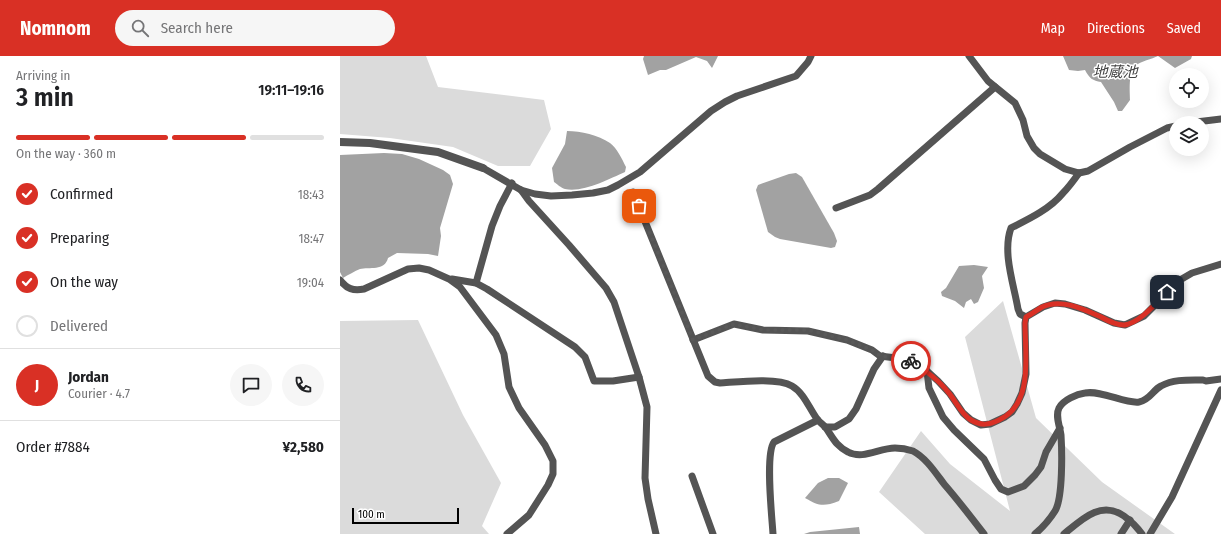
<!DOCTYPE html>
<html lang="en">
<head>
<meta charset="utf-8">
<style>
  body { margin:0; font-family:"Fira Sans Condensed","Noto Sans JP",sans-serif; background:#f6f6f6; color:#202124; height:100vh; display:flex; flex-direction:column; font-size:15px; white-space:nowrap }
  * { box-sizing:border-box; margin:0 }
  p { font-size:13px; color:#757577 }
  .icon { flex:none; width:22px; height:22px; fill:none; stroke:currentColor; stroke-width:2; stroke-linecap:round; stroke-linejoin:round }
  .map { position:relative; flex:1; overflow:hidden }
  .panel { display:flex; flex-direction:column; background:#fff; width:340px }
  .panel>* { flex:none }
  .fabs { position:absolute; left:829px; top:12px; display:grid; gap:8px }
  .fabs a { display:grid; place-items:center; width:40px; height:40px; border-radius:50%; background:#fff; box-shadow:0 4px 16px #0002; font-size:20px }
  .scale { position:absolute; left:12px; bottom:10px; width:107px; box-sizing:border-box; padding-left:4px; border:2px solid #000; border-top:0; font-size:11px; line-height:14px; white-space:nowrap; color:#000; -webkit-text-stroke:3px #fff; paint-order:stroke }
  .pin { position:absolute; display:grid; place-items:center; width:34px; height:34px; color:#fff; margin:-17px; border-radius:8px; box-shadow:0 2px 6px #0006 }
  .courier { position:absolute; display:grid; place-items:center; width:40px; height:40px; margin:-20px; border:3px solid #d93025; border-radius:50%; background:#fff; color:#222; box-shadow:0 1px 5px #0007 }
  .headline em { font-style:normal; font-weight:600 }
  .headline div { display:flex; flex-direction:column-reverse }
  .headline { display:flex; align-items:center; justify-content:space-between; height:68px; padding:0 16px }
  h1 { font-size:26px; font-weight:600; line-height:30px }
  .bar { display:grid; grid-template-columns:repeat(4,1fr); gap:6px 4px; align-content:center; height:48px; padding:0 16px }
  .bar i { height:5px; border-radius:3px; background:#e0e0e0 }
  .bar .selected { background:#d93025 }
  .bar p { grid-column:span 4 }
  .line { display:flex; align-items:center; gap:10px; padding:0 16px; border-top:1px solid #e0e0e0 }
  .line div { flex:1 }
  .round { display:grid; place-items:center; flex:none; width:42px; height:42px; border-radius:21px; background:#f6f6f6 }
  ol { padding:0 16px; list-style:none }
  li { display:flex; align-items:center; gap:12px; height:44px }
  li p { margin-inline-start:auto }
  li .icon { padding:4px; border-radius:50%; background:#d93025; color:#fff; stroke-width:4 }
  li:last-child { color:#757577 }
  li i { width:22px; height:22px; border:2px solid #e0e0e0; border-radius:50% }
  header { display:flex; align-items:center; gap:24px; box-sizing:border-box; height:56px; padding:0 20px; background:#d93025; color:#fff }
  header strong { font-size:19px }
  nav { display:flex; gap:22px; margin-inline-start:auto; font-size:14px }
  .search { width:280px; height:36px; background:#f6f6f6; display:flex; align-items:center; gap:10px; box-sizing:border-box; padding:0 14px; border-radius:22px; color:#757577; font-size:15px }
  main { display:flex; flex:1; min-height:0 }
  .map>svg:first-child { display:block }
  .green { fill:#dbdbdb }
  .water { fill:#a2a2a2 }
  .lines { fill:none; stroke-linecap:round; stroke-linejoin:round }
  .minor { stroke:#545454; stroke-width:7 }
  .tertiary { stroke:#545454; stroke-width:8 }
  .done { stroke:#595959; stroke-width:4; stroke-dasharray:0 7.2 }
  .route { stroke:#d93025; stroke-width:5 }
  .labels { text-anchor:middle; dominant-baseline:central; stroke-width:3; stroke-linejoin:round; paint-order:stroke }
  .water-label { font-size:15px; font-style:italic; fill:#434343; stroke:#fff }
</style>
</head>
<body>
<header>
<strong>Nomnom</strong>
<div class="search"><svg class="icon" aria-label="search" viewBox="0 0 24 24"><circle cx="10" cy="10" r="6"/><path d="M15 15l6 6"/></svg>Search here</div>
<nav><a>Map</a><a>Directions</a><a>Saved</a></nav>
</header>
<main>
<section class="panel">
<div class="headline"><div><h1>3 min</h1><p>Arriving in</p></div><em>19:11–19:16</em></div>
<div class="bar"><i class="selected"></i><i class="selected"></i><i class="selected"></i><i></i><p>On the way · 360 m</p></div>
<ol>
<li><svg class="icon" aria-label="check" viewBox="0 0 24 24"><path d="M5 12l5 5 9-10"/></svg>Confirmed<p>18:43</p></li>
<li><svg class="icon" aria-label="check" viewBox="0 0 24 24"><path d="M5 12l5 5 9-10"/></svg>Preparing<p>18:47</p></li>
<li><svg class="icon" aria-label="check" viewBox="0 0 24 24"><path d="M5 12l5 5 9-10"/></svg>On the way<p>19:04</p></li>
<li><i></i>Delivered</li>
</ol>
<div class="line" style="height:72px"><b class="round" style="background:#d93025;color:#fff">J</b><div><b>Jordan</b><p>Courier · 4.7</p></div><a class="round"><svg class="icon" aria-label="chat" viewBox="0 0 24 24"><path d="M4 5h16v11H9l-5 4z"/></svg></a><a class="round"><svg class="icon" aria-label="phone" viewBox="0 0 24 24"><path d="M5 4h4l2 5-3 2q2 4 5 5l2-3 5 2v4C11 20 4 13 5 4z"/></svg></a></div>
<div class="line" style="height:52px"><div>Order #7884</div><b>¥2,580</b></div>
</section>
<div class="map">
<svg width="881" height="478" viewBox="0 0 881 478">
  <rect width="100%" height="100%" fill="#fff"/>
  <g class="green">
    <path d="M0,0h86l12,31 106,13 7,29 -21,37h-32l-45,-19 -63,-9 -50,-4z"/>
    <path d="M663,245l33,117 66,64 73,52h-250l-46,-42 42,-61 29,33 60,47 -45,-174z"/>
    <path d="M78,264l45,95 38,68 -19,43 7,8h-149v-213z"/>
  </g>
  <g class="water">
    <path d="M304,0h74l-6,12 -5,-7 -11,-4 -30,13h-6l-12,5 -5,-16z"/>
    <path d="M723,0h129l-1,3 -16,9 -17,-12c-6,3 -17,5 -23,10 -7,7 -5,26 -5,34l-8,11h-4l-4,-9 -13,-20c-8,-1 -12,-4 -16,-12l-7,1 -9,-1z"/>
    <path d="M227,75c14,0 31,4 43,12 7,5 12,16 16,24l-1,5c-16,7 -42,21 -60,17 -4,-1 -8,-5 -11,-7l-2,-14 13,-24z"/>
    <path d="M44,97l18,1 17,5 24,11 7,5 3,9 -13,44 1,8 -3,20 -10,-2 -31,-1 -9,5c-3,13 -19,9 -28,11 -5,2 -12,6 -17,9l-3,-6v-117z"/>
    <path d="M456,117l6,4 32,56 3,8 -2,6 -4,1 -51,-9 -5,-2 -7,-5 -12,-42 2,-5 31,-11z"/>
    <path d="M634,209l14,2 -6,9 2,12 -6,14 -4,2 -3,-5 -5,3 -2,6 -9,-7 -13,-5 -1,-4 5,-4 13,-22z"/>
    <path d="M488,422h11l9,5 -9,18c-16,6 -20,5 -34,-3l13,-15z"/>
    <path d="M519,471l1,7h-56l6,-2z"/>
  </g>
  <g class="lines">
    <g class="minor">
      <path d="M629,0l19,25 27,22 8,17 4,16 7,12 6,6 25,15 14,4 9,-2 42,-24 37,-19 9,-2"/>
      <path d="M848,67l33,-4"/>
      <path d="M143,112l38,22 14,4 16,2 21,-1 21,-2 15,-3 10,-5 22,-13 71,-61 14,-9 12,-6 59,-20 12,-14 3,-6"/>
      <path d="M181,134l8,11 40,44 37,43 8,14 25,75 8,30 -2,71 3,21 8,35"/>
      <path d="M293,136l75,184 7,6 5,1c17,-1 57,-6 72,3 12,7 17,22 25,33 3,4 6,5 9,9 7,10 10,18 22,24 15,8 31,-4 47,-4 6,0 12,1 18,3 13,7 22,21 31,33 14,16 27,33 40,50"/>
      <path d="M496,152l34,-13 8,-6 117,-102"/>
      <path d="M112,223l24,4 11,6 88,58 10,10 9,24h19l26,-4"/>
      <path d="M0,224c7,9 13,11 24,9l44,-20 11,-1 10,2 20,9 11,8 36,48 8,19 5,33 10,21 26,37 8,16v13l-5,11 -19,30 -22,19"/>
      <path d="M136,227l16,-57 8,-20 12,-23"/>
      <path d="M686,261l-6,-3 -2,-5c-4,-24 -16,-57 -7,-81 18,-9 39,-19 52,-35 6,-6 11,-13 16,-20"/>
      <path d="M353,284l41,-16 29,6 45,1 39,9 25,10 8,6 24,3 23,12 11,10 12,13 13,19 8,7 10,5 9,-1 15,-7 7,-5 5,-8 5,-11 4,-19 -1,-51 1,-6 17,-10 12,-4 10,1 20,6 29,13 11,2 19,-9 36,-36 12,-7 29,-9"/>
      <path d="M587,315l2,17 14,29 11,13 30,29 11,21 6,9 7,3 16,-6 11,-11 6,-8 5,-15 14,-24"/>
      <path d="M485,371h10l14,-8 7,-10 18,-40 9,-13"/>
      <path d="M352,420l21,58"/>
      <path d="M433,478c-1,-17 -8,-80 1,-92l44,-22"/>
      <path d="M695,478c7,-6 15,-15 20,-23 8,-13 7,-60 6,-76 -1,-8 -6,-19 -2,-27 4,-8 18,-14 26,-15 17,-3 40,11 54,9 11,-2 14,-12 22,-16 13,-7 27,-6 42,-6l3,1 15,-2"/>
      <path d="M724,478c18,-15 37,-34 60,-18 7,5 13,11 18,18"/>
      <path d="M781,478l9,-14"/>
      <path d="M810,478l22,-37 49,-107"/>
    </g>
    <path class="tertiary" d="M0,86l30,1 68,9 45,16"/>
  </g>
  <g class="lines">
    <path class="done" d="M299,150l54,134 41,-16 29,6h45l39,10 25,10 8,6 24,2 7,3"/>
    <path class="route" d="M571,305c14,9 27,18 37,31 8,9 13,22 23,28 10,6 18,5 28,0 35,-16 26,-65 26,-97l1,-6c6,-3 11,-7 16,-10 19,-9 41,2 59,10 7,4 15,8 23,8 15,-1 33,-23 43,-33"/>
  </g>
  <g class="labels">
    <g class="water-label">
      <text x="775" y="16">地蔵池</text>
    </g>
  </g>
</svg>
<div class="fabs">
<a><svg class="icon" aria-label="locate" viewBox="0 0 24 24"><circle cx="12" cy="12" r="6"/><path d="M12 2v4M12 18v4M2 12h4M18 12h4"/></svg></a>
<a><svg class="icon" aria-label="layers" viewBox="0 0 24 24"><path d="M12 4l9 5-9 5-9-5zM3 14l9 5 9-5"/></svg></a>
</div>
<div class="scale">100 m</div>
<div class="pin" style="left:299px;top:150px;background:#ea580c"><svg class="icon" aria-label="bag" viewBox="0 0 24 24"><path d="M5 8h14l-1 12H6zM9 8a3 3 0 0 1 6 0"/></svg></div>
<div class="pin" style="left:827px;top:236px;background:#1f2937"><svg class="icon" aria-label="home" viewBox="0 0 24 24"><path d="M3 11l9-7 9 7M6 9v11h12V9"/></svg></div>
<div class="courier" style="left:571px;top:305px"><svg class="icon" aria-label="bike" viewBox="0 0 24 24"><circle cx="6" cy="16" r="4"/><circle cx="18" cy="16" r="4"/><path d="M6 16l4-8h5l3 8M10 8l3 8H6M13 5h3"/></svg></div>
</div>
</main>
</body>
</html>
